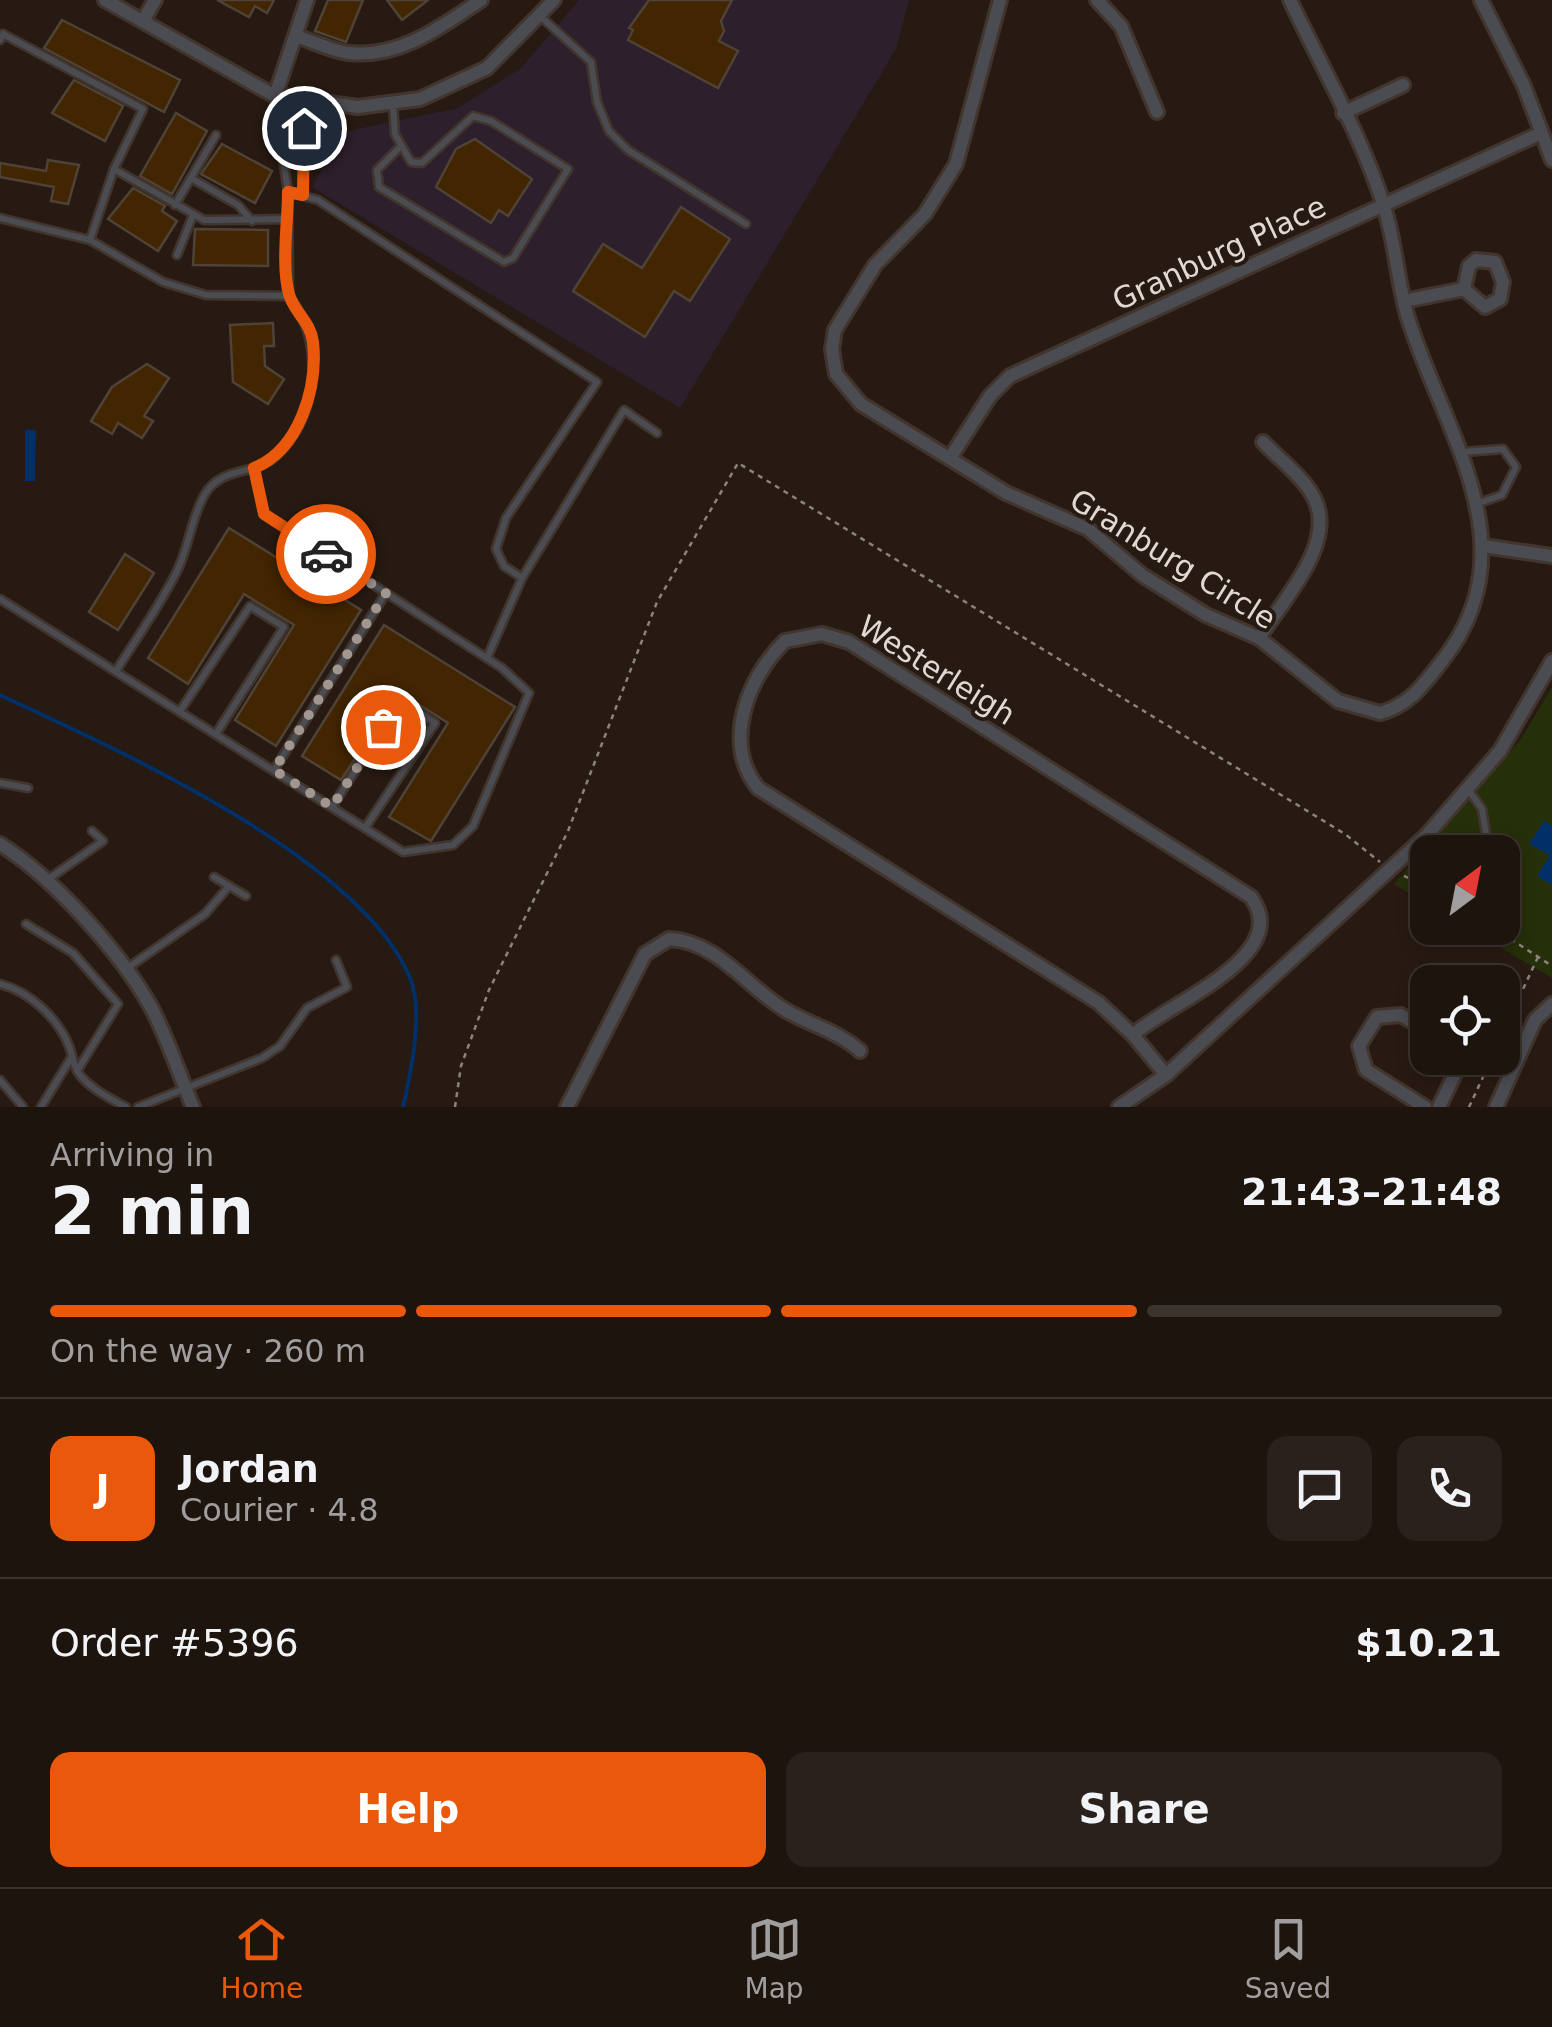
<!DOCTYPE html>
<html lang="en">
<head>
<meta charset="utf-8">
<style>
  body { margin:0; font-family:"DejaVu Sans",sans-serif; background:#2a211c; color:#f1f3f6; height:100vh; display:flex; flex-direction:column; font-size:38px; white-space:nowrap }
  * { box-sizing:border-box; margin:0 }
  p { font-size:32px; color:#a09e9e }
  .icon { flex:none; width:55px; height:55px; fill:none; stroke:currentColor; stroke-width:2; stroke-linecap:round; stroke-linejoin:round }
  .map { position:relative; height:1107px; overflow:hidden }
  .drawer { display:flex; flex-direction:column; background:#1d140e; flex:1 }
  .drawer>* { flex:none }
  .needle { width:65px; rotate:32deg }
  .tools { position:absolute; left:1410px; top:835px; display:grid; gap:20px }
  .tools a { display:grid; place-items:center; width:110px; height:110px; border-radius:20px; background:#1d140e; box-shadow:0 5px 15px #0003,0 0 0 2px #3b332e; font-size:50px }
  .pin { position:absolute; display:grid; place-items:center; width:85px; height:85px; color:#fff; margin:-42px; border:5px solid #fff; border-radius:50%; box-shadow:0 2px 10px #0007 }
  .courier { position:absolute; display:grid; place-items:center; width:100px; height:100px; margin:-50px; border:8px solid #ea580c; border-radius:50%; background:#fff; color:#222; box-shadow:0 2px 12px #0007 }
  .headline em { font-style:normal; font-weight:800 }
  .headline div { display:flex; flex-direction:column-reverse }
  .headline { display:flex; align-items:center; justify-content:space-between; height:170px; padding:0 50px }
  h1 { font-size:65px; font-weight:800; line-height:75px }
  .bar { display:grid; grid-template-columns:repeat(4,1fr); gap:15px 10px; align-content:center; height:120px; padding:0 50px }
  .bar i { height:12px; border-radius:8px; background:#3b332e }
  .bar .on { background:#ea580c }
  .bar p { grid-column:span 4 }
  .line { display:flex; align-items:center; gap:25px; padding:0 50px; border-top:2px solid #3b332e }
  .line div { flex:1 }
  .round { display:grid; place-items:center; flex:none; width:105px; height:105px; border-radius:20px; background:#2a211c }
  .action { display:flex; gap:20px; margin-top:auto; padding:20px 50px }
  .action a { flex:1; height:115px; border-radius:20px; background:#ea580c; color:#fff; font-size:40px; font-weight:800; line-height:115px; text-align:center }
  .action a+a { background:#2a211c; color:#f1f3f6 }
  .menu { display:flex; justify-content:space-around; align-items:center; height:140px; border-top:2px solid #3b332e; background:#1d140e; font-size:28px; color:#a09e9e }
  .menu a { display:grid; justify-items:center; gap:5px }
  .menu .on { color:#ea580c }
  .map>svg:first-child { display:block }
  .commercial { fill:#2d1f2b }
  .green { fill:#252f09 }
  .water { fill:#013068 }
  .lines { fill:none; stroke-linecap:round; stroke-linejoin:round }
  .stream { stroke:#013068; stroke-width:4 }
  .building { fill:#422501; stroke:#4f4236; stroke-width:2.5 }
  .service-casing { stroke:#41352d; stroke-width:11 }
  .minor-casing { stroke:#41352d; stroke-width:18 }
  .path { stroke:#8e837c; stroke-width:2.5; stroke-dasharray:5 5; stroke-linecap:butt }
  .service { stroke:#4b4b52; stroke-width:6 }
  .minor { stroke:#4b4b52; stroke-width:12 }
  .done { stroke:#a19690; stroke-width:10; stroke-dasharray:0 18 }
  .route { stroke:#ea580c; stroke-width:12 }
  .labels { text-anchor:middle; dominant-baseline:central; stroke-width:8; stroke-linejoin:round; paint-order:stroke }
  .street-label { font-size:30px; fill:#e3d9d4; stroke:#271a12 }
</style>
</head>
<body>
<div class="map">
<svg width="1552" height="1107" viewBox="0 0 1552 1107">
  <rect width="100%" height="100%" fill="#271a12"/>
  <path class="commercial" d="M579,0h330l-13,49 -216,359 -368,-221 31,-55 115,-24 63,-40z"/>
  <path class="green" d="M1552,687v291l-85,-50h35v-76h-74l-1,52 -33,-20 127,-145z"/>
  <g class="water">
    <path d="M25,430h11l-1,51h-10z"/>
    <path d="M1544,821l8,5v59l-15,-9 13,-21 -21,-11z"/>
  </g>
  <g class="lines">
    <path class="stream" d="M0,695c114,53 361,163 410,283 14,34 1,94 -7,129"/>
  </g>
  <g class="building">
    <path d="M217,0h57l-7,13 -12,-7 -6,11z"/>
    <path d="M328,0h35l-17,42 -31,-11z"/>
    <path d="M387,0h41l-26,20z"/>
    <path d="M649,0h83l-11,21 3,10 -5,10 19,10 -20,37 -90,-48 5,-10 -4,-2z"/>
    <path d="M62,20l118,60 -16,32 -120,-64z"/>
    <path d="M74,80l49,26 -18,35 -53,-28z"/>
    <path d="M176,113l31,18 -35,63 -32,-18z"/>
    <path d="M475,139l57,40 -24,37 -9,-6 -8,13 -55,-36 20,-38z"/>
    <path d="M222,144l50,27 -17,32 -54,-29z"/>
    <path d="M48,160l31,5 -11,39 -17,-3 3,-14 -54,-10v-14l46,8z"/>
    <path d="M133,188l32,18 -3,5 15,10 -19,30 -50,-32z"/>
    <path d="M681,207l49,32 -40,62 -16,-10 -29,46 -72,-46 30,-47 39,24z"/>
    <path d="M195,229l73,1v36l-75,-1z"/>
    <path d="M273,323l1,23h-10l1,20 19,13 -16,25 -35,-22 -3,-57z"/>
    <path d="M147,364l22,14 -25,38 9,5 -11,17 -24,-15 -6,11 -21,-13 21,-34z"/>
    <path d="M229,528l132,82 -85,136 -41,-26 59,-95 -50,-31 -56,90 -40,-26z"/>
    <path d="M125,554l29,19 -36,57 -29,-18z"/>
    <path d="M384,625l131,82 -84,134 -42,-24 59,-94 -49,-31 -58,88 -39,-24z"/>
  </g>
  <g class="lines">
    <g class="service-casing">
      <g id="service">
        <path d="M540,16l51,46 6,40 12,29 19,19 118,74"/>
        <path d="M0,40l3,-6 140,75 -29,60 -24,71"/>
        <path d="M393,104l2,30 16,28 11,1 51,-47 18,5 77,48 -55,89 -9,4 -125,-75 -2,-17 23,-23"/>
        <path d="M289,119l15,10 -1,66"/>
        <path d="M114,169l90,51 84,-1"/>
        <path d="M191,178l47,27 14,16"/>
        <path d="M288,192l30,8 279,182 -91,136 -10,31 8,17 18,12 -35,80"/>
        <path d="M175,205l41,-70"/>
        <path d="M0,218l90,22 73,42 43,13 83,1 -1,-104 -9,-60 10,-13 2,-17"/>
        <path d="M177,255l16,-40"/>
        <path d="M1463,452l40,-3 13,18 -14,28 -26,9"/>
        <path d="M522,578l102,-168 33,23"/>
        <path d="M0,599l403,253 50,-7 20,-19 56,-133 -27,-25 -238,-154 -10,-46"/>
        <path d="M116,671c20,-32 43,-64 60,-98 13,-24 15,-56 29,-79 17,-28 48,-18 71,-38 44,-39 48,-117 13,-160"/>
        <path d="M180,711l70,-105 34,21 -68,107"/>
        <path d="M274,770l112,-177"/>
        <path d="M0,783l28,5"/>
        <path d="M1468,789l14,20 7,43"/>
        <path d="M332,807l68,-107 35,23 -70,105"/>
        <path d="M1427,836l20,16"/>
        <path d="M214,877l32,19"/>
        <path d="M47,880l56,-39 -11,-10"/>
        <path d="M26,924l47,29 45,51 -41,67"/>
        <path d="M126,969l79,-55 24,-28"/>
        <path d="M0,984c29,7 58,34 69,62 4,11 4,20 11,29 11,14 31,24 46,32"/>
        <path d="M0,1080l23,27"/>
        <path d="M41,1107l30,-49"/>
        <path d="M138,1107l124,-49 18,-12 27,-38 40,-21 -11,-27"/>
      </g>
    </g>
    <g class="minor-casing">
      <g id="minor">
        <path d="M105,0l170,96 83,11 62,-8 67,-31 67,-68"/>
        <path d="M1000,0l-44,164 -31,50 -50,51 -40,65 -3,19 4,25 25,30 145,89 82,36 54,46 64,40 53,23 79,63 42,12c30,-8 44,-29 62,-52 91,-114 1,-230 -34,-343 -11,-36 -12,-75 -24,-111 -21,-69 -63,-141 -94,-207"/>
        <path d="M1097,0l24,26 36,86"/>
        <path d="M1481,0l43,86 28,74"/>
        <path d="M143,21l12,-21"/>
        <path d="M296,36c16,5 36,15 53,17 51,5 92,-26 132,-53"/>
        <path d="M275,96l32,-96"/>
        <path d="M1343,113l60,-28"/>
        <path d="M1404,301l60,-12 5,-23 7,-6 19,2 8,20 -3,17 -15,8 -21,-18"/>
        <path d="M950,458l40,-62 20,-20 531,-243"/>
        <path d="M1483,546l69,10"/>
        <path d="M822,634l27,8 402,255c44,60 -87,108 -118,138l-34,-32 -341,-215c-36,-44 -11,-110 27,-147z"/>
        <path d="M1259,638c23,-37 77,-93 56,-138 -9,-21 -36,-41 -52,-58"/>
        <path d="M0,844c54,34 120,108 151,163 17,32 28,67 42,100"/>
        <path d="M1133,1035l33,40"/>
        <path d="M567,1107l78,-153 24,-15c48,2 78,48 116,71 25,15 53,21 75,41"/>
        <path d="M1119,1107l47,-32 260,-239 74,-85 52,-90"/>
        <path d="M1425,1107l-59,-37 -7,-24 18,-29 24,-2 27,17"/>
        <path d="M1439,1107l15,-31 1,-18"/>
        <path d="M1496,1107l39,-87 17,-16"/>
      </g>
    </g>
    <g class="path">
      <path d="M1502,855l11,6 -11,13"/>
      <path d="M1404,876l24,10"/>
      <path d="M1494,928l58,38"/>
      <path d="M1502,1034l36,-77"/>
      <path d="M455,1107l6,-41 28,-76 79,-159 89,-229 81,-139 607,371 35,28"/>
      <path d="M1469,1107l23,-49"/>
    </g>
    <use href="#service" class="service"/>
    <use href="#minor" class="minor"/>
  </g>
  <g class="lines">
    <path class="done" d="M326,554l60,39 -112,177 58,37 51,-80"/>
    <path class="route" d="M304,128l-1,67 -15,-3c0,31 -7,72 1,102 4,17 22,28 24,48 5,46 -14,108 -59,126l10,46 62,40"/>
  </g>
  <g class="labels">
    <g class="street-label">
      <text transform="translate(1219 253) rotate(-25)">Granburg Place</text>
      <text transform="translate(1173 559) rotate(32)">Granburg Circle</text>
      <text transform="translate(937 670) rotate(32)">Westerleigh</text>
    </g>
  </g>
</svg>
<div class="tools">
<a><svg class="needle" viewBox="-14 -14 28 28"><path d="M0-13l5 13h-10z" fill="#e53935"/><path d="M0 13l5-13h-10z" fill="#a09e9e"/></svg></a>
<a><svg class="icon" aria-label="locate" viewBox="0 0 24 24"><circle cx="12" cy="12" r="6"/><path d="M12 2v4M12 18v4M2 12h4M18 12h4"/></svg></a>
</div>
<div class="pin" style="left:383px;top:727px;background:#ea580c"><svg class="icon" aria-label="bag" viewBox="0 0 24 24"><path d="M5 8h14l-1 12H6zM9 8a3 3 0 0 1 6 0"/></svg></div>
<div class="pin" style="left:304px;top:128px;background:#1f2937"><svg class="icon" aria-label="home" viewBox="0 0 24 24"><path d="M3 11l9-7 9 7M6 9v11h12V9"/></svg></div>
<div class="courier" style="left:326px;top:554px"><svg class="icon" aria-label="car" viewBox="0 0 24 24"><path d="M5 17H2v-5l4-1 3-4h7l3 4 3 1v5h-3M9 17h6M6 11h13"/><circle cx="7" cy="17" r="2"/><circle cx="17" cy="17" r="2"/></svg></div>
</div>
<section class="drawer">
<div class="headline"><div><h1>2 min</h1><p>Arriving in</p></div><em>21:43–21:48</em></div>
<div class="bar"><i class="on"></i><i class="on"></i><i class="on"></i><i></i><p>On the way · 260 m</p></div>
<div class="line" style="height:180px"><b class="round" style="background:#ea580c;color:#fff">J</b><div><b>Jordan</b><p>Courier · 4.8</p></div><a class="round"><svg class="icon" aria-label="chat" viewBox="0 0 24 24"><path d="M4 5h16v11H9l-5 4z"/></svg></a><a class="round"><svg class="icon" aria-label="phone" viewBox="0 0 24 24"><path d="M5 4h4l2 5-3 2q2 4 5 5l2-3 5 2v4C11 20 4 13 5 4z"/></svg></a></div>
<div class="line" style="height:130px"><div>Order #5396</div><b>$10.21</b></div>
<div class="action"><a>Help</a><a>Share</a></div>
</section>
<nav class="menu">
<a class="on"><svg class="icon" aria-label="home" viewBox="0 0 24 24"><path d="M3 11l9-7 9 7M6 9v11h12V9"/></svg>Home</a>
<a><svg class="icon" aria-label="map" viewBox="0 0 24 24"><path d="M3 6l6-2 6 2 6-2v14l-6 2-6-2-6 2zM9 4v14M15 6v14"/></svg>Map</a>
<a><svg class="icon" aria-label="saved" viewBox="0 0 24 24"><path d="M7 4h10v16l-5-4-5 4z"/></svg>Saved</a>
</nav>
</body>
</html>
